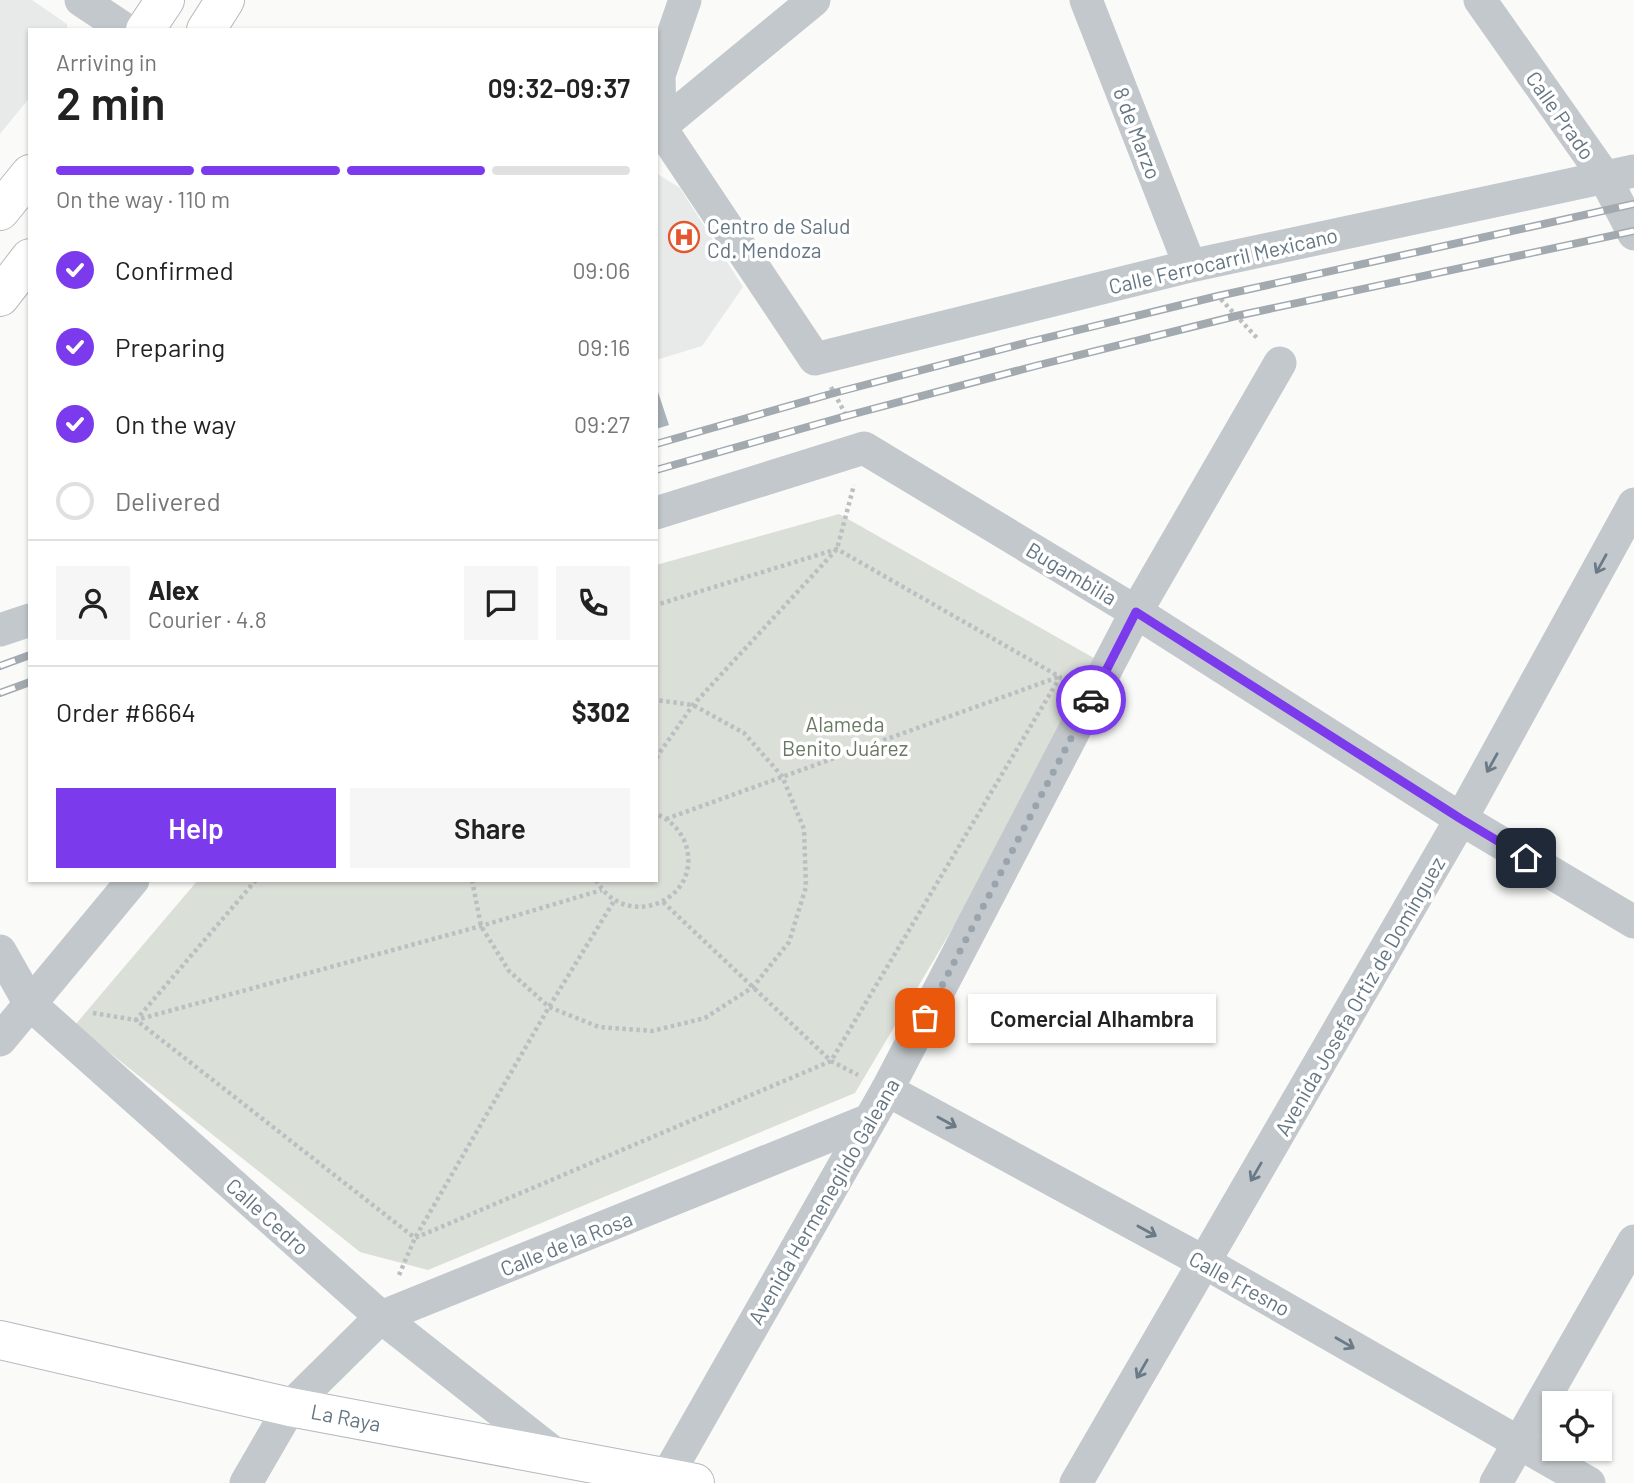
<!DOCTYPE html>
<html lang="en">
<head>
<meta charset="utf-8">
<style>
  body { margin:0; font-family:Barlow,sans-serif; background:#f6f6f6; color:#222; height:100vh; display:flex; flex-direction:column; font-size:26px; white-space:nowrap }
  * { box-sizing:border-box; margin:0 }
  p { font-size:23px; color:#767676 }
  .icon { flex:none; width:38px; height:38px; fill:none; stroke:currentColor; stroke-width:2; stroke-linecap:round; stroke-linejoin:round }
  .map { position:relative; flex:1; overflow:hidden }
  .drawer { position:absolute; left:28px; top:28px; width:630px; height:854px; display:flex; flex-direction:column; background:#fff; border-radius:0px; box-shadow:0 2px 5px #0004 }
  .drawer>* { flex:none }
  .buttons { position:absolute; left:1542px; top:1391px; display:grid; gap:14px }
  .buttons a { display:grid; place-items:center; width:70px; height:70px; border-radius:0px; background:#fff; box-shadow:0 2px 5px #0004; font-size:35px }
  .pin { position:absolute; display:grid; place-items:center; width:60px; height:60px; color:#fff; margin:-30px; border-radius:14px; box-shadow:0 4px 10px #0006 }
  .courier { position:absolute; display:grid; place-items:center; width:70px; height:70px; margin:-35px; border:5px solid #7c3aed; border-radius:50%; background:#fff; color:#222; box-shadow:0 2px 9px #0007 }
  .bubble { position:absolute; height:49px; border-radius:0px; background:#fff; box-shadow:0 2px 5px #0004; font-size:23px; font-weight:600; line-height:49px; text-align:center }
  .headline em { font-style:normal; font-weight:600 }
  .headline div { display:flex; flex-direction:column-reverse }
  .headline { display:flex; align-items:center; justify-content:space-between; height:119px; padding:0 28px }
  h1 { font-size:46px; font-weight:600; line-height:52px }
  .bar { display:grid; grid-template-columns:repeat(4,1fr); gap:10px 7px; align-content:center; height:84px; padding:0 28px }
  .bar i { height:9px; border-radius:5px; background:#e0e0e0 }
  .bar .selected { background:#7c3aed }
  .bar p { grid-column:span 4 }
  .line { display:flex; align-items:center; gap:18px; padding:0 28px; border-top:2px solid #e0e0e0 }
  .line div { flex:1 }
  .round { display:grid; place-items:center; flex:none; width:74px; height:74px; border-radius:0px; background:#f6f6f6 }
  ol { padding:0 28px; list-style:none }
  li { display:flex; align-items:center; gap:21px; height:77px }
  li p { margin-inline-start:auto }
  li .icon { padding:7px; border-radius:50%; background:#7c3aed; color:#fff; stroke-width:4 }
  li:last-child { color:#767676 }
  li i { width:38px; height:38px; border:4px solid #e0e0e0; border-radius:50% }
  .cta { display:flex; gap:14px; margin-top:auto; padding:14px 28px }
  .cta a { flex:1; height:80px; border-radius:0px; background:#7c3aed; color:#fff; font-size:28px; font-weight:600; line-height:80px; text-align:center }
  .cta a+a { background:#f6f6f6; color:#222 }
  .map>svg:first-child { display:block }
  .built { fill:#e8e9e9 }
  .green { fill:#dadfd7 }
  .building { fill:#aab3b9 }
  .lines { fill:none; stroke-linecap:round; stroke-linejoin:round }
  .secondary-casing { stroke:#b3babf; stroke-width:40 }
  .primary-casing { stroke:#b5babe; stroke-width:40 }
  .path { stroke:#bbbfc2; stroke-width:4.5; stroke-dasharray:3.5 3.5; stroke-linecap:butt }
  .street { stroke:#c3c8cc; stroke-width:33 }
  .secondary { stroke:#fff; stroke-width:38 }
  .primary { stroke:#fff; stroke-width:38 }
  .rail-casing { stroke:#a2aab0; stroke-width:8 }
  .rail { stroke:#fff; stroke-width:5; stroke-dasharray:16; stroke-linecap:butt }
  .oneway { stroke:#6a7a87 }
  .done { stroke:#99a4ac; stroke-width:7; stroke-dasharray:0 12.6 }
  .route { stroke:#7c3aed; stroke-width:9 }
  .labels { text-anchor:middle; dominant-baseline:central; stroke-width:7; stroke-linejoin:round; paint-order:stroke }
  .street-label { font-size:21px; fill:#657683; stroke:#fff }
  .poi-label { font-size:21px; fill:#657683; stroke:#fff; text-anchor:start }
  .park-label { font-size:21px; fill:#687a64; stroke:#fff }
</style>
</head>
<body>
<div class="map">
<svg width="1634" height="1483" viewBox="0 0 1634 1483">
  <rect width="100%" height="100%" fill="#fafaf8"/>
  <g class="built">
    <path d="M0,0h32l35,24v6h-37v67l-30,37z"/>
    <path d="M656,173l24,15 63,99 -41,59 -46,14z"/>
  </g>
  <path class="green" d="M839,514l269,152 -253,427 -427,177 -68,-18 -285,-227 123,-145h458v-315z"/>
  <path class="building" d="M656,386l13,39 -13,4z"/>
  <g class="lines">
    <g class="secondary-casing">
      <path id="secondary" d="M0,1340l290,67 405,76"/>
    </g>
    <g class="primary-casing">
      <g id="primary">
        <path d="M145,30l20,-30"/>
        <path d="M206,30l19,-30"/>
        <path d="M0,211l30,-37"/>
        <path d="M0,297l30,-39"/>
      </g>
    </g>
    <g class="path">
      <path d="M1216,294l42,45"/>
      <path d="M831,387l17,32"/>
      <path d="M656,758l37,-53 144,-156 17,-64"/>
      <path d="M666,819l395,-143"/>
      <path d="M256,880l-120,140 279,218 416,-177 229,-384 -223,-128 -181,56"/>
      <path d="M472,880l9,46 28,45 40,36 50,20 53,4 53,-13 48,-31 36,-45 17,-55 -2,-58 -22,-53 -38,-43 -51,-28 -37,-5"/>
      <path d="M596,880c31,55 112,17 88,-40 -6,-12 -15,-21 -28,-26"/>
      <path d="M663,902l168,159 27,14"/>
      <path d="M93,1013l43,7 345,-94 121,-36"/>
      <path d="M399,1275l16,-37 134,-231 65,-106"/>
    </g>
    <g class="street">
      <path d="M81,0l45,30"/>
      <path d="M1086,0l104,266"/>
      <path d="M1480,0l124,176 30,58"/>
      <path d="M660,127l155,232 375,-93 444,-95"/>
      <path d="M660,127l-1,-52 26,-75"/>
      <path d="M656,128l4,-1 154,-127"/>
      <path d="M656,513l208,-65 272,164 325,207 173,103"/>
      <path d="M0,630l30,-10"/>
      <path d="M0,951l30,53 351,313 179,141"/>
      <path d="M0,1040l133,-160"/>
      <path d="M887,1090l317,172 385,221"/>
      <path d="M246,1483l44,-76 91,-90 488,-197"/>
      <path d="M663,1483l224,-393 249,-478 144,-249"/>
      <path d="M1076,1483l385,-664 173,-315"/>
      <path d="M1496,1483l138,-242"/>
    </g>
    <use href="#secondary" class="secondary"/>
    <use href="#primary" class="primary"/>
    <g class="rail-casing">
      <g id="rail">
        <path d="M656,444l178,-51 195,-51 189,-46 416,-92"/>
        <path d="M656,470l190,-54 189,-50 201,-50 398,-85"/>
        <path d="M0,666l30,-11"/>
        <path d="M0,693l30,-11"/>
      </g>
    </g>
    <use href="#rail" class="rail"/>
  </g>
  <defs><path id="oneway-shaft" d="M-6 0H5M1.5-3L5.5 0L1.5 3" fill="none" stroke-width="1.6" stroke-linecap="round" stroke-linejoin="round" transform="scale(1.75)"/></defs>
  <g class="oneway">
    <use href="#oneway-shaft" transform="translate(1601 564) rotate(119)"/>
    <use href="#oneway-shaft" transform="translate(1492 763) rotate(119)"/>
    <use href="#oneway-shaft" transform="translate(947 1122) rotate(29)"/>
    <use href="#oneway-shaft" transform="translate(1256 1172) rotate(120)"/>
    <use href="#oneway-shaft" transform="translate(1147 1231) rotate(29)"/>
    <use href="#oneway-shaft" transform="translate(1345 1343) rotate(30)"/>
    <use href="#oneway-shaft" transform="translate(1142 1369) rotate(120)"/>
  </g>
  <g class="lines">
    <path class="done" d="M925,1018l166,-318"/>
    <path class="route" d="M1091,700l45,-88 325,207 65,39"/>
  </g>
  <defs>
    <g id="hospital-ring" transform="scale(1.575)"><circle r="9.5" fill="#fff" stroke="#e4572e" stroke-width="1.5"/><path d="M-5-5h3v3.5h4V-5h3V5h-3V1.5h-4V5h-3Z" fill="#e4572e"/></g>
  </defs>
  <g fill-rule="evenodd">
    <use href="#hospital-ring" x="684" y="237"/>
  </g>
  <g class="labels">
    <g class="street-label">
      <text transform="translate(1561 115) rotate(55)">Calle Prado</text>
      <text transform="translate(1138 133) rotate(69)">8 de Marzo</text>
      <text transform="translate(1223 260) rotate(-13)">Calle Ferrocarril Mexicano</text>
      <text transform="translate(1072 573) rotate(31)">Bugambilia</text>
      <text transform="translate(1359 996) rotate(-60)">Avenida Josefa Ortiz de Domínguez</text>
      <text transform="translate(823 1201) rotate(-60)">Avenida Hermenegildo Galeana</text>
      <text transform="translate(268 1216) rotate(42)">Calle Cedro</text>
      <text transform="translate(566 1243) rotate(-22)">Calle de la Rosa</text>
      <text transform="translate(1240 1283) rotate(29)">Calle Fresno</text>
      <text transform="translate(346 1417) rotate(11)">La Raya</text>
    </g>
    <g class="poi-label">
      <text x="707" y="225">Centro de Salud<tspan x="707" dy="24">Cd. Mendoza</tspan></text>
    </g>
    <g class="park-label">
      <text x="845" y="723">Alameda<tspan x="845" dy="24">Benito Juárez</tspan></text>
    </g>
  </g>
</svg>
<div class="buttons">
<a><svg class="icon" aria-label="locate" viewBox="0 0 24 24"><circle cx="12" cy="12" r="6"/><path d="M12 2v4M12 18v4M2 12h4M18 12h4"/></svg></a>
</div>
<div class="pin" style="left:925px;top:1018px;background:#ea580c"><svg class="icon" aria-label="bag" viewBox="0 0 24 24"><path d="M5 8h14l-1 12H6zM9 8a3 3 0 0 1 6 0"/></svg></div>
<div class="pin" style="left:1526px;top:858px;background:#1f2937"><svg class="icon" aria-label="home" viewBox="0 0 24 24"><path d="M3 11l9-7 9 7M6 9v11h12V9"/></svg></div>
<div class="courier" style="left:1091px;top:700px"><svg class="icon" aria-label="car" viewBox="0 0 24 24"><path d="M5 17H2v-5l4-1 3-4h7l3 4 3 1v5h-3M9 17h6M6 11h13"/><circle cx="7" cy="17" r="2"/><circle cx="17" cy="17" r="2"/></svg></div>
<div class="bubble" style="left:968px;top:994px;width:248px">Comercial Alhambra</div>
<section class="drawer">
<div class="headline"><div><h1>2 min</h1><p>Arriving in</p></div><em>09:32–09:37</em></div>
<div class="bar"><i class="selected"></i><i class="selected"></i><i class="selected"></i><i></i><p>On the way · 110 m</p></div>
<ol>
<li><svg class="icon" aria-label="check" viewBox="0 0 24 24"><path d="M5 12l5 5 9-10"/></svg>Confirmed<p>09:06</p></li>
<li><svg class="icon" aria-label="check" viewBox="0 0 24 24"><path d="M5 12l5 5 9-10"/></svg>Preparing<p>09:16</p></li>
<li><svg class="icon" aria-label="check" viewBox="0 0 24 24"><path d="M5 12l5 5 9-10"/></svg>On the way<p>09:27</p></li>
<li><i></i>Delivered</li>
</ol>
<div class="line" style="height:126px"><a class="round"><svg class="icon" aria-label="person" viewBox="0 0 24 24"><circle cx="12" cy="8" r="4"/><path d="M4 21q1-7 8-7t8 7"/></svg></a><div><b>Alex</b><p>Courier · 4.8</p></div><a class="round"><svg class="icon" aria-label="chat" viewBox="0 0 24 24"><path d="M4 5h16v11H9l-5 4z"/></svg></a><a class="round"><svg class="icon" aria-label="phone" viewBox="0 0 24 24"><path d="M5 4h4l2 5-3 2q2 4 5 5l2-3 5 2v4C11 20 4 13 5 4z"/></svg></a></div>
<div class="line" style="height:91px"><div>Order #6664</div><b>$302</b></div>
<div class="cta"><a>Help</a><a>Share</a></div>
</section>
</div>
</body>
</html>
